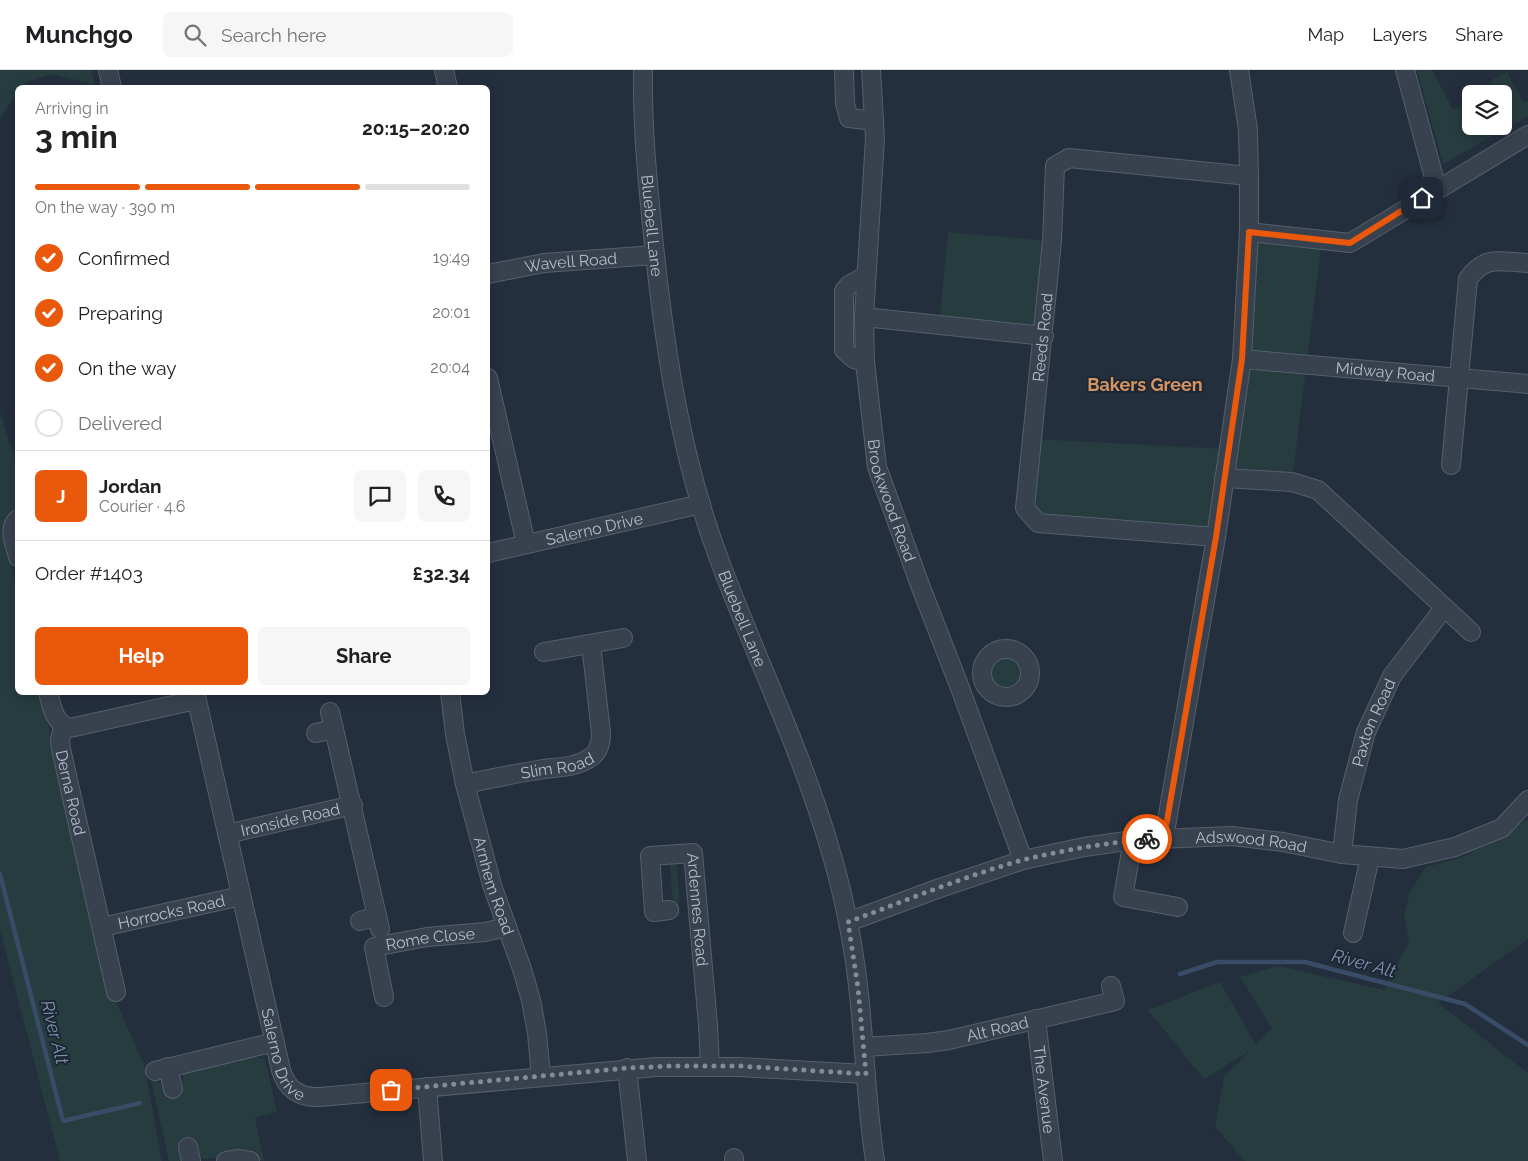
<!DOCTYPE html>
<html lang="en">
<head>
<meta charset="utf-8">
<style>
  body { margin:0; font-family:Raleway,sans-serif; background:#f6f6f6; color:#202124; height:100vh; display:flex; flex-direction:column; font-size:19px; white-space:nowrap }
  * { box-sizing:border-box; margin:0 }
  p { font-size:16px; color:#757577 }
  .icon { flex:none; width:28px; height:28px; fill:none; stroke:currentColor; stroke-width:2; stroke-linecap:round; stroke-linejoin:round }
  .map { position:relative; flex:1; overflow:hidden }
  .drawer { position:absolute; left:15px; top:15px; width:475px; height:610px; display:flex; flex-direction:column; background:#fff; border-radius:8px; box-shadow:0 2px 12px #0003 }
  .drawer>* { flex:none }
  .fabs { position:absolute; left:1462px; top:15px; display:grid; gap:10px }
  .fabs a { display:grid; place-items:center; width:50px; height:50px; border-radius:8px; background:#fff; box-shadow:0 2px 12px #0003; font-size:25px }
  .pin { position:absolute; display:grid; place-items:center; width:42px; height:42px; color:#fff; margin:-21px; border-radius:10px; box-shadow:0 2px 8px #0006 }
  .courier { position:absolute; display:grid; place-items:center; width:50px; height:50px; margin:-25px; border:4px solid #ea580c; border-radius:50%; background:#fff; color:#222; box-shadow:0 1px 6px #0007 }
  .summary em { font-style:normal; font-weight:700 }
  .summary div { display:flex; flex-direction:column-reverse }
  .summary { display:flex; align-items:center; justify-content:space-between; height:85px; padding:0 20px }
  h1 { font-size:32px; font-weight:700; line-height:38px }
  .bar { display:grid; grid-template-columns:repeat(4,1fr); gap:8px 5px; align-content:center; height:60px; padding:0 20px }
  .bar i { height:6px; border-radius:4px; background:#e0e0e0 }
  .bar .active { background:#ea580c }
  .bar p { grid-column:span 4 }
  .line { display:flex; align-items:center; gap:12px; padding:0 20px; border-top:1px solid #e0e0e0 }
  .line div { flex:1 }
  .round { display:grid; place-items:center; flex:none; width:52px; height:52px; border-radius:8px; background:#f6f6f6 }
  ol { padding:0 20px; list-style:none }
  li { display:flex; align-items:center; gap:15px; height:55px }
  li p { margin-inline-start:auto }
  li .icon { padding:5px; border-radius:50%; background:#ea580c; color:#fff; stroke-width:4 }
  li:last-child { color:#757577 }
  li i { width:28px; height:28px; border:2px solid #e0e0e0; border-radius:50% }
  .primary-button { display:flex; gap:10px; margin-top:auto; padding:10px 20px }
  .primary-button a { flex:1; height:58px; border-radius:8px; background:#ea580c; color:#fff; font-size:20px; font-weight:700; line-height:58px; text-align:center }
  .primary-button a+a { background:#f6f6f6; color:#202124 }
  header { display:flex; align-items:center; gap:30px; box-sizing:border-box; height:70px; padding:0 25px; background:#fff; border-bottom:1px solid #e0e0e0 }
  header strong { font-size:24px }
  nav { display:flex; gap:28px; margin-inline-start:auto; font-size:18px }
  .search { width:350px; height:45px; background:#f6f6f6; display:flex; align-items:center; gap:12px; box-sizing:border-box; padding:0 18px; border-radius:8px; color:#757577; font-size:19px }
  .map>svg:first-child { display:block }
  .green { fill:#263c3f }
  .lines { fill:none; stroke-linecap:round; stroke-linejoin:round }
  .stream { stroke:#394c67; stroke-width:4.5 }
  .minor-casing { stroke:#565f6c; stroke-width:20 }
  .minor { stroke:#38414e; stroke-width:18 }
  .done { stroke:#828b98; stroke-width:5; stroke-dasharray:0 9 }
  .route { stroke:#ea580c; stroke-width:6 }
  .labels { text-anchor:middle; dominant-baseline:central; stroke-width:4; stroke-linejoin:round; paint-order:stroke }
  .street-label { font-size:16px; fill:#b4bcc9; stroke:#1d2633 }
  .neighbourhood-label { font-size:18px; font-weight:bold; fill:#d59563; stroke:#1d2633 }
  .water-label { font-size:18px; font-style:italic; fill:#7c92b1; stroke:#1d2633 }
</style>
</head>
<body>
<header>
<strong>Munchgo</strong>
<div class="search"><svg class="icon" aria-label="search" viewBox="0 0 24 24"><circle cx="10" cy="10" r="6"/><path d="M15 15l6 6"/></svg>Search here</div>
<nav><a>Map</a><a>Layers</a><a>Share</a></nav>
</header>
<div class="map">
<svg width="1528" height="1091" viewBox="0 0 1528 1091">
  <rect width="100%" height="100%" fill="#242f3e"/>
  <g class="green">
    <path d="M0,0h91l4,15 -42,-11 -27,8 -4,5 -4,1 -1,5 -17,26z"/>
    <path d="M1417,0h15l21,40 18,-9v25h33v-32h-14l6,-4 -6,-9 17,-9 17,31 4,-2v15l-85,48z"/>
    <path d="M948,162l104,9 -8,95 -105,-11z"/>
    <path d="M1249,162l73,8 -30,242 -68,-4 -8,59 -178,-14 -13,-15 8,-69 194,10z"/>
    <path d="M0,343l17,53v47l-12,20 12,56 1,103 23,1 65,287 38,84 18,97h-102l-60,-231z"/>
    <circle cx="1006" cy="603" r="18"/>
    <path d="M1528,749v120l-90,64 90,70v88h-283l-30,-34 9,-50 26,-26 -46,28 -56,-69 72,-28 36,63 16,-17 -32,-51 38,-11 106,24 25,-49 -5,-27 6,-22 16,-25 40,-11z"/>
    <path d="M670,794h7l3,52h-6z"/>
    <path d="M253,987l12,2 1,4 11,49 -22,6 9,43 -30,-5 -29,3 -6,-2 -17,4h-13l-18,-81c12,2 13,8 16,19l13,-2 2,-2 1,-21z"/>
  </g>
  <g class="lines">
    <g class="stream">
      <path d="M0,804l63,247 77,-18"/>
      <path d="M1180,904l37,-12h88l160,42 63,41"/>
    </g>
    <g class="minor-casing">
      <g id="minor">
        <path d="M108,0l4,18"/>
        <path d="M444,0l4,18"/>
        <path id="s1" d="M643,0c-1,59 5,116 11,175 11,106 27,213 65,314 36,97 82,190 111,290 15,50 25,102 30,155 5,52 7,105 15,157"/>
        <path d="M844,0l1,34 4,14 25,3"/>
        <path id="s2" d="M871,0l4,68 -11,179 1,45 12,105 43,118 40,103 63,172"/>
        <path d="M1405,0l32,119"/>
        <path d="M1249,162l101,11 178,-108"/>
        <path id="s3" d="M488,204l56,-11 111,-8"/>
        <path d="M864,247l180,19"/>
        <path id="s4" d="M1242,289l286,25"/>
        <path d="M865,292l-11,-3 -10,-9v-59l5,-6 17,-10"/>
        <path d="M488,308l38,166"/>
        <path d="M1451,395l17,-186c18,-25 33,-17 60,-16"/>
        <path d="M1224,408l68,4 26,8 153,142"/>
        <path d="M18,449c-11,10 -3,25 0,38"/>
        <path id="s5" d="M1216,467l-178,-14 -13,-15 27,-267 3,-75 14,-8 180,18"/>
        <path id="s6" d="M488,483l213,-49"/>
        <circle cx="1006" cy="603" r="24"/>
        <path d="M544,582l79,-14"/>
        <path d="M48,622c4,15 6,31 22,36l126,-28"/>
        <path id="s7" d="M195,622l86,378c6,19 18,28 39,27l337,-30h82l127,7"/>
        <path id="s8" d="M450,622l5,42 10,50 27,101 30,84 9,31 6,33 4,44"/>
        <path d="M330,642l50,217"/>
        <path id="s9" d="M63,656l-3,14 1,9 55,243"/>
        <path d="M316,663l18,-4"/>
        <path id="s10" d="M465,714c24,-5 49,-10 73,-14 16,-3 36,-2 50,-11 10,-5 13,-15 13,-26l-10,-89"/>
        <path id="s11" d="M227,764l126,-29"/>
        <path d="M1164,768l52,-301 26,-178 7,-127v-56l-1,-46 -9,-60"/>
        <path d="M1133,770l-10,57 55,10"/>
        <path id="s12" d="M1342,784l6,-54 18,-68 26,-56 52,-68"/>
        <path id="s13" d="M669,840l-15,2 -4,-56 43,-3 15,172 2,41"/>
        <path d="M360,851l17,-5"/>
        <path id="s14" d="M848,852l89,-33 86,-29 61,-13 49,-7 99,-4 51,6 59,12 61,5 52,-12 47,-19 26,-28"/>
        <path id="s15" d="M102,857l139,-31"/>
        <path d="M1353,863l17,-76"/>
        <path id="s16" d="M384,927l-10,-50 53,-10 58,-5 22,-5"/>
        <path id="s17" d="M1036,949l17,142"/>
        <path id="s18" d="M864,977l63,-4 22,-3 166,-39 -4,-15"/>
        <path d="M168,997l5,22"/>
        <path d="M627,998l10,93"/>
        <path d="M155,1001l120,-29"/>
        <path d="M427,1017l6,74"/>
        <path d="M188,1077l3,14"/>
        <path d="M734,1088v3"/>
        <path d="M226,1091l11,-2 13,2"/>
      </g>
    </g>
    <use href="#minor" class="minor"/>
  </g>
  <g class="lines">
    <path class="done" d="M391,1020l237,-22 43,-2h68l127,8 -8,-86 -10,-66c57,-21 116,-46 175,-62 40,-10 83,-17 124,-21"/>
    <path class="route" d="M1147,769l17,-1 52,-301 26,-178 7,-127 101,11 72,-45"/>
  </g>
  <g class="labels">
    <g class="street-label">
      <text stroke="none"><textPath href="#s1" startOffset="156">Bluebell Lane</textPath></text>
      <text stroke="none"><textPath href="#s3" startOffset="84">Wavell Road</textPath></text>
      <text stroke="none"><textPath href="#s5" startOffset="370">Reeds Road</textPath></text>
      <text stroke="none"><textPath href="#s4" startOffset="144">Midway Road</textPath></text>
      <text stroke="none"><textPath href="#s2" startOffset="434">Brookwood Road</textPath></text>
      <text stroke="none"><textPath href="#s6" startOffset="109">Salerno Drive</textPath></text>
      <text stroke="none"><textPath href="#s1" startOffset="561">Bluebell Lane</textPath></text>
      <text stroke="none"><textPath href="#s12" startOffset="136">Paxton Road</textPath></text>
      <text stroke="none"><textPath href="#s10" startOffset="94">Slim Road</textPath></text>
      <text stroke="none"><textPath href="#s9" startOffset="68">Derna Road</textPath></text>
      <text stroke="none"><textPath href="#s11" startOffset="65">Ironside Road</textPath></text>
      <text stroke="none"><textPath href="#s14" startOffset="416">Adswood Road</textPath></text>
      <text stroke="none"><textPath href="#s8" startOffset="199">Arnhem Road</textPath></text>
      <text stroke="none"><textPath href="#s15" startOffset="71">Horrocks Road</textPath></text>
      <text stroke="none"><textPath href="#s13" startOffset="171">Ardennes Road</textPath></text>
      <text stroke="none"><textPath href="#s16" startOffset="108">Rome Close</textPath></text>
      <text stroke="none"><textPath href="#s18" startOffset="135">Alt Road</textPath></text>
      <text stroke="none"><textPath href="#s7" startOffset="374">Salerno Drive</textPath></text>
      <text stroke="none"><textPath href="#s17" startOffset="71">The Avenue</textPath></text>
    </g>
    <g class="neighbourhood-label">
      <text x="1145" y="314">Bakers Green</text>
    </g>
    <g class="water-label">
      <text transform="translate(1364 893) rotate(15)">River Alt</text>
      <text transform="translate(55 962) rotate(76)">River Alt</text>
    </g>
  </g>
</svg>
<div class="fabs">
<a><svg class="icon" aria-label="layers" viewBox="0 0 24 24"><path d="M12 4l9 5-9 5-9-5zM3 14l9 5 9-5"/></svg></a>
</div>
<div class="pin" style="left:391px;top:1020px;background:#ea580c"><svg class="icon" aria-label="bag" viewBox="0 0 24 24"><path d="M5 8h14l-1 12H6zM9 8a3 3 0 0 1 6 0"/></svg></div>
<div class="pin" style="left:1422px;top:128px;background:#1f2937"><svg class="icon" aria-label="home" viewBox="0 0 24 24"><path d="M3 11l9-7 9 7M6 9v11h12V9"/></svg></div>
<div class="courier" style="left:1147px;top:769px"><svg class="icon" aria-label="bike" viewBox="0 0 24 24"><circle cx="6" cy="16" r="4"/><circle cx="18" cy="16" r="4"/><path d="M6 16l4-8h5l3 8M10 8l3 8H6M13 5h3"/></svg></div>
<section class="drawer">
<div class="summary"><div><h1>3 min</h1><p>Arriving in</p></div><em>20:15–20:20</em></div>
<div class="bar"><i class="active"></i><i class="active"></i><i class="active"></i><i></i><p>On the way · 390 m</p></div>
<ol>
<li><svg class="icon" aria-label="check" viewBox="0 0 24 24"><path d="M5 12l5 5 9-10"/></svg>Confirmed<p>19:49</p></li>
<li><svg class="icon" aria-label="check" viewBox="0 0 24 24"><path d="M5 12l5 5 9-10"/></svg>Preparing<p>20:01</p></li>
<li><svg class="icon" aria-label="check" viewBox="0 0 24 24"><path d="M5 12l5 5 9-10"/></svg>On the way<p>20:04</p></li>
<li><i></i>Delivered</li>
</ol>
<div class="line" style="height:90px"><b class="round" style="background:#ea580c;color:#fff">J</b><div><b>Jordan</b><p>Courier · 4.6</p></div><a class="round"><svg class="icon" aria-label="chat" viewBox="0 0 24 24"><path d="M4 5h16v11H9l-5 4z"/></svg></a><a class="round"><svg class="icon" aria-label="phone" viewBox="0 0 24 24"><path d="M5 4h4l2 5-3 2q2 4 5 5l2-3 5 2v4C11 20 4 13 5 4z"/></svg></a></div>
<div class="line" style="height:65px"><div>Order #1403</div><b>£32.34</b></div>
<div class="primary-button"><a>Help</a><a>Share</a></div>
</section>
</div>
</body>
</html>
